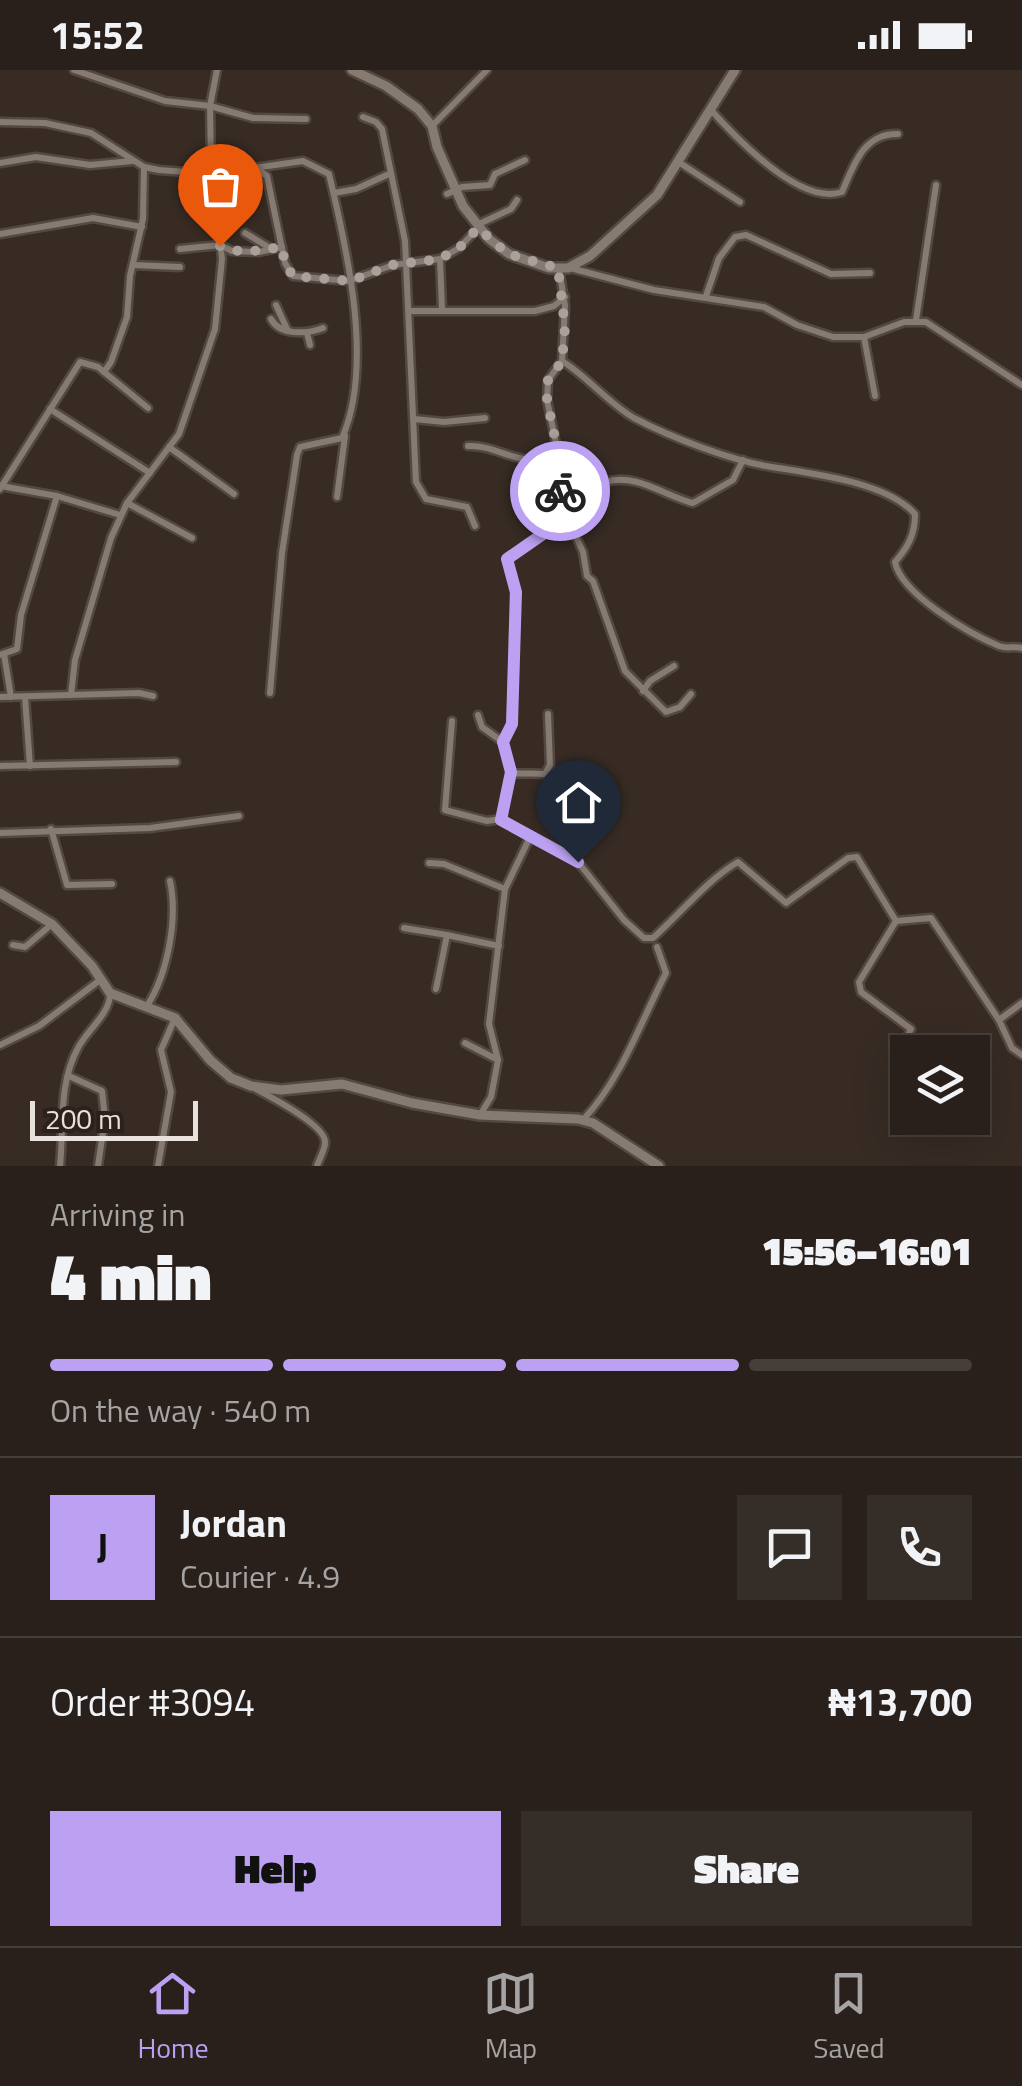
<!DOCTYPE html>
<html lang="en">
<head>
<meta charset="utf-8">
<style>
  body { margin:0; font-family:"Titillium Web",sans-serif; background:#352d28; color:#f1f3f6; height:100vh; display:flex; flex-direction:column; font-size:38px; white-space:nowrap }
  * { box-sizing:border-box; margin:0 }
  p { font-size:32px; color:#a5a3a3 }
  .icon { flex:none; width:55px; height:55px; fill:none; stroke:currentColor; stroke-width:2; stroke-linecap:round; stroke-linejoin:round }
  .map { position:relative; height:1096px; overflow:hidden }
  .details { display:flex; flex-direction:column; background:#29201b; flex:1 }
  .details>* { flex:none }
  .buttons { position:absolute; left:890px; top:965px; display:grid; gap:20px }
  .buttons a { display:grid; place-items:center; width:100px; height:100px; border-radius:0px; background:#29201b; box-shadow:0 10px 40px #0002,0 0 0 2px #453e3a; font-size:50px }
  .scale { position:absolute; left:30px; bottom:25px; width:168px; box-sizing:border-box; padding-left:10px; border:5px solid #e8e1dc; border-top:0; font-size:28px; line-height:35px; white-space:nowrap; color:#e8e1dc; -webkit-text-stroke:8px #2d221b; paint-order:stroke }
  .pin { position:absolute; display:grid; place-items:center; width:85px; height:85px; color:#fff; margin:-102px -42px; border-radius:50% 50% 50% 0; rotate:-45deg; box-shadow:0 0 10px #0007 }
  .pin .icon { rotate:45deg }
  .courier { position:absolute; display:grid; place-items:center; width:100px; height:100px; margin:-50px; border:8px solid #bca0f2; border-radius:50%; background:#fff; color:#222; box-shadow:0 2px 12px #0007 }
  .overview em { font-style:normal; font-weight:800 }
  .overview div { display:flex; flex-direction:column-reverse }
  .overview { display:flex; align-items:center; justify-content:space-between; height:170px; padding:0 50px }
  h1 { font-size:65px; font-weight:800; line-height:75px }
  .bar { display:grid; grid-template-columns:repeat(4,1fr); gap:15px 10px; align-content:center; height:120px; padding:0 50px }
  .bar i { height:12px; border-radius:8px; background:#453e3a }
  .bar .current { background:#bca0f2 }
  .bar p { grid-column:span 4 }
  .line { display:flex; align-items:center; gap:25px; padding:0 50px; border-top:2px solid #453e3a }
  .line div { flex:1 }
  .round { display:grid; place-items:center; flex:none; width:105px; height:105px; border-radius:0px; background:#352d28 }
  .primary-button { display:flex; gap:20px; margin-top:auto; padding:20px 50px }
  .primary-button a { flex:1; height:115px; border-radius:0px; background:#bca0f2; color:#111; font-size:40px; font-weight:800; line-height:115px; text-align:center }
  .primary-button a+a { background:#352d28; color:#f1f3f6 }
  .status { display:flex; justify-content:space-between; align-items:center; height:70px; padding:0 50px; background:#29201b; direction:ltr }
  .status svg { height:28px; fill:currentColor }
  .tabs { display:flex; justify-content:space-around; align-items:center; height:140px; border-top:2px solid #453e3a; background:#29201b; font-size:28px; color:#a5a3a3 }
  .tabs a { display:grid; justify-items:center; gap:5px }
  .tabs .current { color:#bca0f2 }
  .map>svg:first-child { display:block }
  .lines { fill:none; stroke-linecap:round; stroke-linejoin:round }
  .street-casing { stroke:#534943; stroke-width:11 }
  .secondary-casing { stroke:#534943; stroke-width:14 }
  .street { stroke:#877a71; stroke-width:6 }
  .secondary { stroke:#877a71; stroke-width:9 }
  .done { stroke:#aaa19c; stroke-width:10; stroke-dasharray:0 18 }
  .route { stroke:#bca0f2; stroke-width:12 }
</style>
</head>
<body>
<div class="status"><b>15:52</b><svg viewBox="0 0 49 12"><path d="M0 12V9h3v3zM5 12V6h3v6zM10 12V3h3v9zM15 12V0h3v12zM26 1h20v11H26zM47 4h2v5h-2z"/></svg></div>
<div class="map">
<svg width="1022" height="1096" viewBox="0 0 1022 1096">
  <rect width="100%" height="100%" fill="#372b24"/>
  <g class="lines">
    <g class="street-casing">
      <g id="street">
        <path d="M74,0l91,31 45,5 43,12 53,1"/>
        <path d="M710,39c27,30 90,97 132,83 12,-28 22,-59 56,-58"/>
        <path d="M363,47l13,5 6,7 23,112 11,241 10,17 41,8 8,19"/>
        <path d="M0,52l45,1 46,10 53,34 15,3 53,4 91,-13 26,13c18,75 45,192 13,264l-42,9 -3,8 -15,98 -12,140"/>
        <path d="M432,56l55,-56"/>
        <path d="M0,93l36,-6 54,8 42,-4"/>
        <path d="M680,93l60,39"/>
        <path d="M257,99l10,7 18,87 8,13 56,5 44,-16 47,-6 19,-11 19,-20"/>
        <path d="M334,123l22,-4 33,-15"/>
        <path d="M447,124l15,-7 28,-2 5,-11 30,-14"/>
        <path d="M477,155l34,-16 6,-9"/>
        <path d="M245,163l25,15"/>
        <path d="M0,164l93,-16 49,9"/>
        <path d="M180,179l40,-4 12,6 27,1 23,-5"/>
        <path d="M440,189l2,50"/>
        <path d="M133,195l47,2"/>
        <path d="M559,198l6,38 -3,55"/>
        <path d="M570,198l84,22 110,17 33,18 36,12h31l40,-15h22l96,63"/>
        <path d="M706,226l13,-38 16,-21 11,-2 85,39 39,-1"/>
        <path d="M276,235l11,24"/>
        <path d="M410,241h125l19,-5 11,-9"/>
        <path d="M271,249c9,17 36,15 52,9"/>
        <path d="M916,250l20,-135"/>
        <path d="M307,263l3,12"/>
        <path d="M864,267l11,59"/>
        <path d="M104,302l7,-10 16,-45 3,-41 13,-57 1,-52"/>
        <path d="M50,339l100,64"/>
        <path d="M414,349l30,3 41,-4"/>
        <path d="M468,376c33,-2 60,30 89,2"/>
        <path d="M169,377l65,47"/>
        <path d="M571,397l-14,-19 -10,-48 1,-20 14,-19c26,16 46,42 72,57 36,19 98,43 138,49 42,7 114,15 143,47 0,21 -7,33 -20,48 6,32 75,72 104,84 8,3 14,0 23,2"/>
        <path d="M1,416l56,10 63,19"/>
        <path d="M0,419l80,-127 18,5 50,41"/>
        <path d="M337,427l8,-61"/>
        <path d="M127,433l65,35"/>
        <path d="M566,448l-59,41 8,34 -3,132 -9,17 8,31c15,2 36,-3 49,7 14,12 13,16 33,23"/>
        <path d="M4,584l7,43"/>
        <path d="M0,585l17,-6 4,-34 36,-119"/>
        <path d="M643,621l7,-10 24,-15"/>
        <path d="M691,624l-11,13 -14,5 -41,-41 -32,-90 -6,-5 -4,-24 -25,-55 13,-30h13l22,15c29,-10 61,15 87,21l40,-23 10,-20"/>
        <path d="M71,625l4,-35 36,-122 16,-35 52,-69 36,-105 7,-70 -11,-95 -1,-58 7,-36"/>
        <path d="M0,627l139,-4 14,3"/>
        <path d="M25,627l5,69"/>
        <path d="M478,645l4,12 21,15"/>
        <path d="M452,651l-7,89 42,11 14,-2"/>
        <path d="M0,696l176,-4"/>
        <path d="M511,703l-10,46 29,18"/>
        <path d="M545,704l5,-9 -2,-51"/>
        <path d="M51,759l16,56 45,-1"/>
        <path d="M0,763l150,-5 89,-12"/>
        <path d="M429,793l15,1 61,25"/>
        <path d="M896,851l35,-3 68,102 13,28 10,7"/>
        <path d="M896,851l-37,61 2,10 50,37 -12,25"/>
        <path d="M404,858l43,7"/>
        <path d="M13,875l12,2 27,-23"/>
        <path d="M436,919l11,-54 52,11"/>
        <path d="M147,936c21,-33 31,-88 23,-125"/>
        <path d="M999,950l23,-17"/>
        <path d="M465,973l33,17 -7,37 -11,18"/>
        <path d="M0,975l39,-19 61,-46"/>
        <path d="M498,990l-9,-36 16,-135 25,-52 48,25 46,58 20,18h9c27,-24 55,-59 85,-76l48,41 62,-45 9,-1 39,64"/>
        <path d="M69,1006l33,15 3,27 -7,48"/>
        <path d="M256,1019c15,8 71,37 69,54 0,7 -6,16 -8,23"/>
        <path d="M583,1050c39,-42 57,-97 83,-147l-9,-26"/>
        <path d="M60,1096c4,-39 -2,-82 18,-118 9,-18 32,-34 32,-54"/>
        <path d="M158,1096l13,-74 -10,-42 14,-32"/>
      </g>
    </g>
    <g class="secondary-casing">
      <g id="secondary">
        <path d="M352,0l34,16 32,23 14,17 5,21 26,59 26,33 20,15 40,14h19l22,-12 67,-61 78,-125"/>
        <path d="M0,823l52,31 40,42 18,27 65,25 35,42 21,18 20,8 30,4 61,-6 70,19 68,12 98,4 15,4 66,43"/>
      </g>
    </g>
    <use href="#street" class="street"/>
    <use href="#secondary" class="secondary"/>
  </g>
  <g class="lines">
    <path class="done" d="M220,176c20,9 41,4 62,1l3,17 8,12 57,5 42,-16 48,-6 19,-11 19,-20 30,26 50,14 7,60 -3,33 -14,19 -1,20 10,48 14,19 -11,24"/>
    <path class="route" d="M560,421l-2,7 8,20 -59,41 9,33 -4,132 -9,18 8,30 -10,48 77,42"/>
  </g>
</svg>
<div class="buttons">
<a><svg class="icon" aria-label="layers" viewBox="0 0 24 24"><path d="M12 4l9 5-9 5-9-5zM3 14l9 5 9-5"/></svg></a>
</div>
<div class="scale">200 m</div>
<div class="pin" style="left:220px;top:176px;background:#ea580c"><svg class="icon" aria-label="bag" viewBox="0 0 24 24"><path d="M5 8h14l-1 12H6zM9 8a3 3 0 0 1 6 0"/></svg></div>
<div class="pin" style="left:578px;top:792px;background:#1f2937"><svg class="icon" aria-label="home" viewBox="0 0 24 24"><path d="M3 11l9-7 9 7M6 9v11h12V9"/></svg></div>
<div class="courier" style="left:560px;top:421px"><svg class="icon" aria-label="bike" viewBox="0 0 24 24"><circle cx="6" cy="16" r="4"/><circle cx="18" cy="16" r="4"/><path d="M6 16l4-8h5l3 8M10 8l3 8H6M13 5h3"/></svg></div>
</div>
<section class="details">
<div class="overview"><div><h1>4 min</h1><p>Arriving in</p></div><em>15:56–16:01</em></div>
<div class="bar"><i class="current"></i><i class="current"></i><i class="current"></i><i></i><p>On the way · 540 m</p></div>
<div class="line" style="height:180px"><b class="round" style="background:#bca0f2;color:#111">J</b><div><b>Jordan</b><p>Courier · 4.9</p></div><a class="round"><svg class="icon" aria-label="chat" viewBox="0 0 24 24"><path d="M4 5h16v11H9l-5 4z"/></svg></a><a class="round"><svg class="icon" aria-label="phone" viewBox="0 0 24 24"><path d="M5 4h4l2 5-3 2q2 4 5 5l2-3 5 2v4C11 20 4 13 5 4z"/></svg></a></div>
<div class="line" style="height:130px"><div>Order #3094</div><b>₦13,700</b></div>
<div class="primary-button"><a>Help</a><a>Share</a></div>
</section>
<nav class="tabs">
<a class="current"><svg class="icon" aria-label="home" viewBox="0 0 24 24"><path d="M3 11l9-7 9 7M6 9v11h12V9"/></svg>Home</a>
<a><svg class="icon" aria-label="map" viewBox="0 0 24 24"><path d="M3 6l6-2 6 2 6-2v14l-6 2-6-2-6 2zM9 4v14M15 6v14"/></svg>Map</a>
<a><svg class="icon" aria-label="saved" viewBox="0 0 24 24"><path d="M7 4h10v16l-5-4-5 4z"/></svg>Saved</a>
</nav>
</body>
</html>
